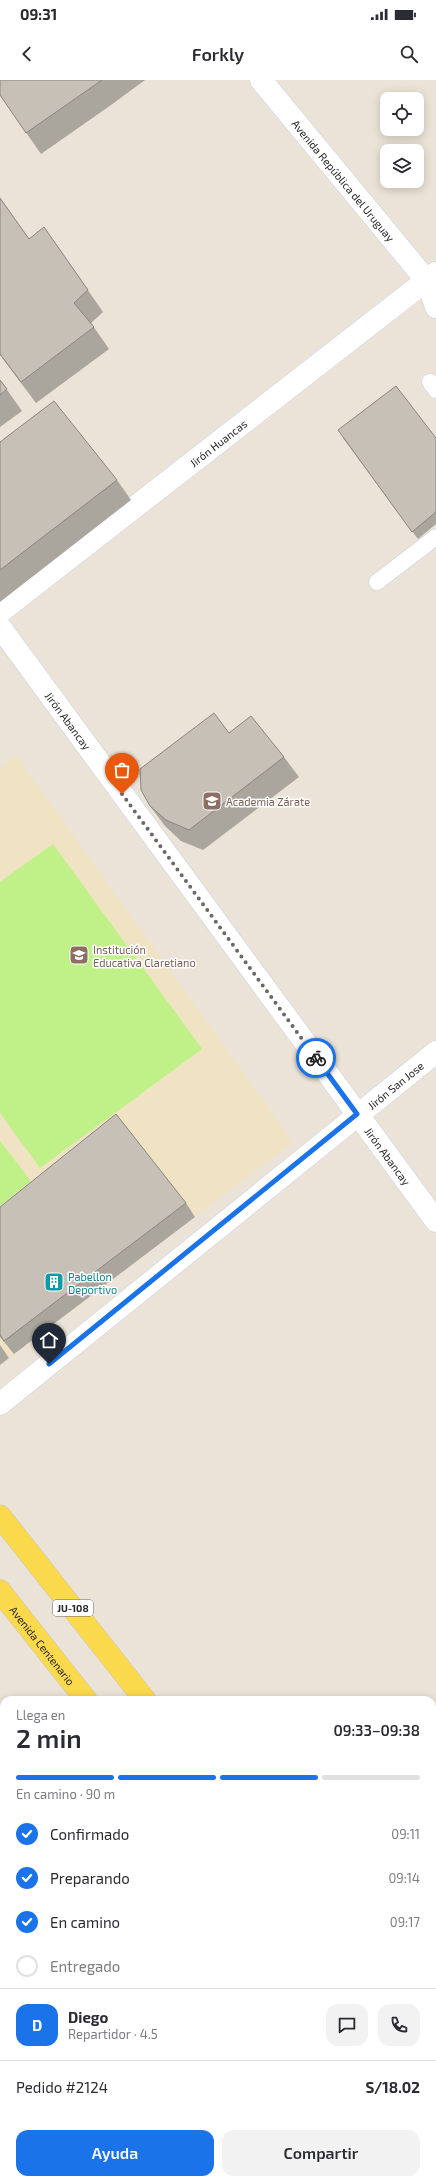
<!DOCTYPE html>
<html lang="es">
<head>
<meta charset="utf-8">
<style>
  body { margin:0; font-family:"Exo 2",sans-serif; background:#f2f2f3; color:#2b2b33; height:100vh; display:flex; flex-direction:column; font-size:15px; white-space:nowrap }
  * { box-sizing:border-box; margin:0 }
  p { font-size:13px; color:#7c7c81 }
  .icon { flex:none; width:22px; height:22px; fill:none; stroke:currentColor; stroke-width:2; stroke-linecap:round; stroke-linejoin:round }
  .map { position:relative; flex:1; overflow:hidden }
  .sheet { position:absolute; left:0px; top:1616px; width:436px; height:488px; display:flex; flex-direction:column; background:#fff; border-radius:12px 12px 0 0; box-shadow:0 2px 10px #0003 }
  .sheet>* { flex:none }
  .fabs { position:absolute; left:380px; top:12px; display:grid; gap:8px }
  .fabs a { display:grid; place-items:center; width:44px; height:44px; border-radius:8px; background:#fff; box-shadow:0 2px 10px #0003; font-size:20px }
  .pin { position:absolute; display:grid; place-items:center; width:34px; height:34px; color:#fff; margin:-41px -17px; border-radius:50% 50% 50% 0; rotate:-45deg; box-shadow:0 0 4px #0007 }
  .pin .icon { rotate:45deg }
  .courier { position:absolute; display:grid; place-items:center; width:40px; height:40px; margin:-20px; border:3px solid #1a73e8; border-radius:50%; background:#fff; color:#222; box-shadow:0 1px 5px #0007 }
  .summary em { font-style:normal; font-weight:600 }
  .summary div { display:flex; flex-direction:column-reverse }
  .summary { display:flex; align-items:center; justify-content:space-between; height:68px; padding:0 16px }
  h1 { font-size:26px; font-weight:600; line-height:30px }
  .bar { display:grid; grid-template-columns:repeat(4,1fr); gap:6px 4px; align-content:center; height:48px; padding:0 16px }
  .bar i { height:5px; border-radius:3px; background:#e1e1e2 }
  .bar .active { background:#1a73e8 }
  .bar p { grid-column:span 4 }
  .line { display:flex; align-items:center; gap:10px; padding:0 16px; border-top:1px solid #e1e1e2 }
  .line div { flex:1 }
  .round { display:grid; place-items:center; flex:none; width:42px; height:42px; border-radius:12px; background:#f2f2f3 }
  ol { padding:0 16px; list-style:none }
  li { display:flex; align-items:center; gap:12px; height:44px }
  li p { margin-inline-start:auto }
  li .icon { padding:4px; border-radius:50%; background:#1a73e8; color:#fff; stroke-width:4 }
  li:last-child { color:#7c7c81 }
  li i { width:22px; height:22px; border:2px solid #e1e1e2; border-radius:50% }
  .button { display:flex; gap:8px; margin-top:auto; padding:8px 16px }
  .button a { flex:1; height:46px; border-radius:12px; background:#1a73e8; color:#fff; font-size:16px; font-weight:600; line-height:46px; text-align:center }
  .button a+a { background:#f2f2f3; color:#2b2b33 }
  .status { display:flex; justify-content:space-between; align-items:center; height:28px; padding:0 20px; background:#fff; direction:ltr }
  .status svg { height:11px; fill:currentColor }
  header { display:flex; justify-content:space-between; align-items:center; height:52px; padding:0 16px; background:#fff; font-size:18px; font-weight:600 }
  .map>svg:first-child { display:block }
  .education { fill:#efe3c4 }
  .pitch { fill:#c0f088 }
  .lines { fill:none; stroke-linecap:round; stroke-linejoin:round }
  .lane-casing { stroke:#cccfe2; stroke-width:17 }
  .street-casing { stroke:#cccfe2; stroke-width:23 }
  .primary-casing { stroke:#c7c7c7; stroke-width:23 }
  .lane { stroke:#fff; stroke-width:16 }
  .street { stroke:#fff; stroke-width:22 }
  .primary { stroke:#fbd94c; stroke-width:22 }
  .wall { fill:#aaa59d }
  .shaded-wall { fill:#8b8680 }
  .building { fill:#c6c0b7; stroke:#8b8680 }
  .done { stroke:#6c6965; stroke-width:4; stroke-dasharray:0 7.2 }
  .route { stroke:#1a73e8; stroke-width:5 }
  .labels { text-anchor:middle; dominant-baseline:central; stroke-width:3; stroke-linejoin:round; paint-order:stroke }
  .shield { fill:#fff; stroke:#686868; stroke-width:1 }
  .shield-label { font-size:10px; font-weight:bold; fill:#272727 }
  .street-label { font-size:11px; fill:#272727; stroke:#fff }
  .education-label { font-size:11px; fill:#785e54; stroke:#fff; text-anchor:start }
  .culture-label { font-size:11px; fill:#0d838f; stroke:#fff; text-anchor:start }
</style>
</head>
<body>
<div class="status"><b>09:31</b><svg viewBox="0 0 49 12"><path d="M0 12V9h3v3zM5 12V6h3v6zM10 12V3h3v9zM15 12V0h3v12zM26 1h20v11H26zM47 4h2v5h-2z"/></svg></div>
<header><svg class="icon" aria-label="back" viewBox="0 0 24 24"><path d="M15 5l-7 7 7 7"/></svg>Forkly<svg class="icon" aria-label="search" viewBox="0 0 24 24"><circle cx="10" cy="10" r="6"/><path d="M15 15l6 6"/></svg></header>
<div class="map">
<svg width="436" height="2104" viewBox="0 0 436 2104">
  <rect width="100%" height="100%" fill="#ebe3d7"/>
  <path class="education" d="M16,675l277,387 -293,223v-597z"/>
  <g class="pitch">
    <path d="M53,764l149,205 -162,119 -40,-55v-231z"/>
    <path d="M0,1061l31,40 -31,25z"/>
  </g>
  <g class="lines">
    <g class="lane-casing">
      <g id="lane">
        <path d="M430,302l6,8"/>
        <path d="M377,502l59,-45"/>
        <path d="M0,2032l4,3"/>
      </g>
    </g>
    <g class="street-casing">
      <g id="street">
        <path id="s1" d="M261,0l166,201 9,26"/>
        <path id="s2" d="M0,532l436,-339"/>
        <path id="s3" d="M0,547l436,594"/>
        <path id="s4" d="M0,1324l436,-352"/>
        <path d="M432,1755l4,-4"/>
        <path d="M0,2088l4,-3"/>
        <path d="M378,2100l3,4"/>
      </g>
    </g>
    <g class="primary-casing">
      <g id="primary">
        <path d="M0,1436l145,184"/>
        <path id="s5" d="M0,1511l86,109"/>
        <path d="M432,2036l4,6"/>
      </g>
    </g>
    <use href="#lane" class="lane"/>
    <use href="#street" class="street"/>
    <use href="#primary" class="primary"/>
  </g>
  <g class="wall">
    <path d="M0,0h145l-34,25 -70,49 -41,-59z"/>
    <path d="M0,118l29,41 15,-12 59,85 -12,11 18,26 -73,54 -36,-48z"/>
    <path d="M0,300l22,31 -22,16z"/>
    <path d="M343,358h93v86l-18,15z"/>
    <path d="M0,362l117,38 14,20 -131,102z"/>
    <path d="M229,653l55,24 15,20 -96,73 -22,-9 -16,-15 -15,-20z"/>
    <path d="M186,1123l9,14 -181,137 -14,-17v-130z"/>
    <path d="M0,1265l9,13 -9,7z"/>
    <path d="M42,2100h127l-3,4h-120z"/>
  </g>
  <path class="shaded-wall" d="M159,2100h10l-3,4h-10z"/>
  <g class="building">
    <path d="M0,0h102l-76,53 -26,-38z"/>
    <path d="M0,118l29,41 15,-12 44,63 -14,13 20,24 -73,55 -21,-28z"/>
    <path d="M0,300l7,9 -7,6z"/>
    <path d="M396,306l40,52v74l-24,20 -74,-102z"/>
    <path d="M54,321l63,79 -117,90v-128z"/>
    <path d="M214,633l15,20 22,-17 33,41 -95,73 -23,-10 -16,-14 -9,-16 -1,-21z"/>
    <path d="M116,1034l70,89 -182,138 -4,-6v-128z"/>
    <path d="M436,1786v154l-4,-5v-146z"/>
    <path d="M45,2100h114l-3,4h-107z"/>
    <path d="M274,2100h78l4,4h-86z"/>
  </g>
  <g class="lines">
    <path class="done" d="M122,714l194,264"/>
    <path class="route" d="M49,1284l308,-250 -41,-56"/>
  </g>
  <defs>
    <g id="university-square" transform="scale(1)"><rect x="-9" y="-9" width="18" height="18" rx="4" fill="#8d6e63" stroke="#fff"/><path d="M0-5L7-2L0 1L-7-2ZM-4 1L0 2.5L4 1V4Q0 6-4 4Z" fill="#fff"/></g>
    <g id="school-square" transform="scale(1)"><rect x="-9" y="-9" width="18" height="18" rx="4" fill="#8d6e63" stroke="#fff"/><path d="M0-5L7-2L0 1L-7-2ZM-4 1L0 2.5L4 1V4Q0 6-4 4Z" fill="#fff"/></g>
    <g id="building-square" transform="scale(1)"><rect x="-9" y="-9" width="18" height="18" rx="4" fill="#0f9aa8" stroke="#fff"/><path d="M-4-6H4V6H1V3H-1V6H-4ZM-2.5-4.3h1.7v1.8h-1.7ZM.8-4.3h1.7v1.8H.8ZM-2.5-1h1.7V.8h-1.7ZM.8-1h1.7V.8H.8Z" fill="#fff"/></g>
  </defs>
  <g fill-rule="evenodd">
    <use href="#university-square" x="212" y="721"/>
    <use href="#school-square" x="79" y="875"/>
    <use href="#building-square" x="54" y="1202"/>
  </g>
  <g class="labels">
    <rect class="shield" x="53" y="1520" width="40" height="16" rx="3"/>
    <g class="shield-label">
      <text x="73" y="1528">JU-108</text>
    </g>
    <g class="street-label">
      <text stroke="none"><textPath href="#s1" startOffset="130">Avenida República del Uruguay</textPath></text>
      <text stroke="none"><textPath href="#s2" startOffset="276">Jirón Huancas</textPath></text>
      <text stroke="none"><textPath href="#s3" startOffset="116">Jirón Abancay</textPath></text>
      <text stroke="none"><textPath href="#s4" startOffset="508">Jirón San Jose</textPath></text>
      <text stroke="none"><textPath href="#s3" startOffset="656">Jirón Abancay</textPath></text>
      <text stroke="none"><textPath href="#s5" startOffset="69">Avenida Centenario</textPath></text>
    </g>
    <g class="education-label">
      <text x="226" y="721">Academia Zárate</text>
      <text x="93" y="869">Institución<tspan x="93" dy="13">Educativa Claretiano</tspan></text>
    </g>
    <g class="culture-label">
      <text x="68" y="1196">Pabellon<tspan x="68" dy="13">Deportivo</tspan></text>
    </g>
  </g>
</svg>
<div class="fabs">
<a><svg class="icon" aria-label="locate" viewBox="0 0 24 24"><circle cx="12" cy="12" r="6"/><path d="M12 2v4M12 18v4M2 12h4M18 12h4"/></svg></a>
<a><svg class="icon" aria-label="layers" viewBox="0 0 24 24"><path d="M12 4l9 5-9 5-9-5zM3 14l9 5 9-5"/></svg></a>
</div>
<div class="pin" style="left:122px;top:714px;background:#ea580c"><svg class="icon" aria-label="bag" viewBox="0 0 24 24"><path d="M5 8h14l-1 12H6zM9 8a3 3 0 0 1 6 0"/></svg></div>
<div class="pin" style="left:49px;top:1284px;background:#1f2937"><svg class="icon" aria-label="home" viewBox="0 0 24 24"><path d="M3 11l9-7 9 7M6 9v11h12V9"/></svg></div>
<div class="courier" style="left:316px;top:978px"><svg class="icon" aria-label="bike" viewBox="0 0 24 24"><circle cx="6" cy="16" r="4"/><circle cx="18" cy="16" r="4"/><path d="M6 16l4-8h5l3 8M10 8l3 8H6M13 5h3"/></svg></div>
<section class="sheet">
<div class="summary"><div><h1>2 min</h1><p>Llega en</p></div><em>09:33–09:38</em></div>
<div class="bar"><i class="active"></i><i class="active"></i><i class="active"></i><i></i><p>En camino · 90 m</p></div>
<ol>
<li><svg class="icon" aria-label="check" viewBox="0 0 24 24"><path d="M5 12l5 5 9-10"/></svg>Confirmado<p>09:11</p></li>
<li><svg class="icon" aria-label="check" viewBox="0 0 24 24"><path d="M5 12l5 5 9-10"/></svg>Preparando<p>09:14</p></li>
<li><svg class="icon" aria-label="check" viewBox="0 0 24 24"><path d="M5 12l5 5 9-10"/></svg>En camino<p>09:17</p></li>
<li><i></i>Entregado</li>
</ol>
<div class="line" style="height:72px"><b class="round" style="background:#1a73e8;color:#fff">D</b><div><b>Diego</b><p>Repartidor · 4.5</p></div><a class="round"><svg class="icon" aria-label="chat" viewBox="0 0 24 24"><path d="M4 5h16v11H9l-5 4z"/></svg></a><a class="round"><svg class="icon" aria-label="phone" viewBox="0 0 24 24"><path d="M5 4h4l2 5-3 2q2 4 5 5l2-3 5 2v4C11 20 4 13 5 4z"/></svg></a></div>
<div class="line" style="height:52px"><div>Pedido #2124</div><b>S/18.02</b></div>
<div class="button"><a>Ayuda</a><a>Compartir</a></div>
</section>
</div>
</body>
</html>
